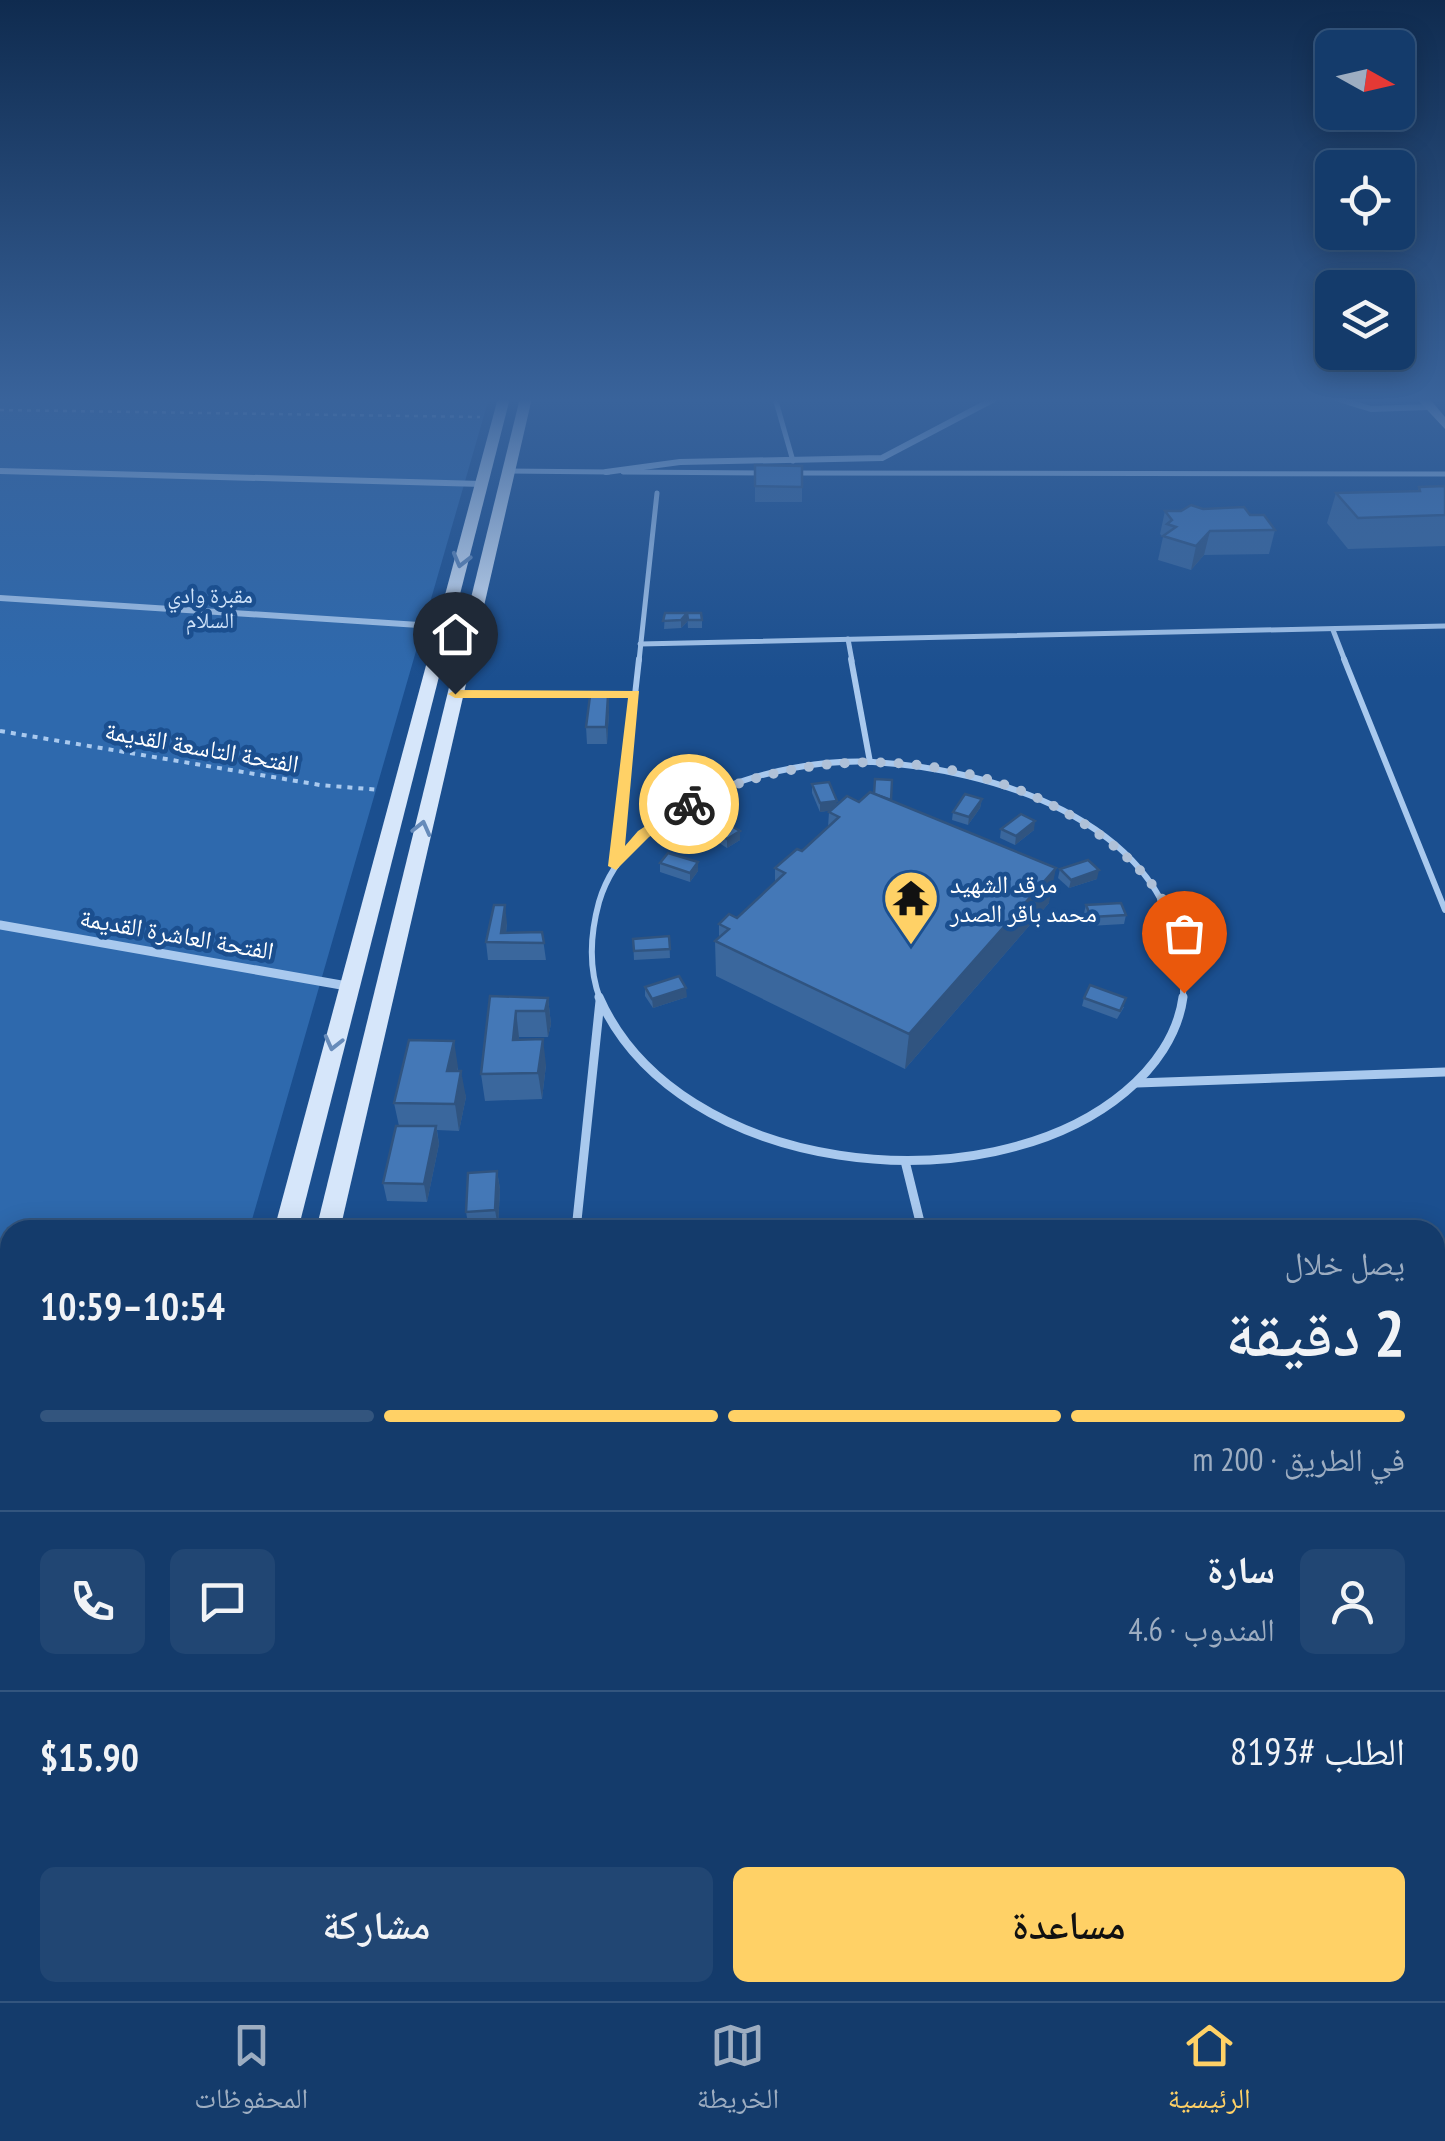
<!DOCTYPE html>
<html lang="ar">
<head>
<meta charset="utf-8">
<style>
  body { margin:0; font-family:"PT Sans Narrow","Noto Naskh Arabic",sans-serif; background:#214673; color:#f1f3f6; direction:rtl; height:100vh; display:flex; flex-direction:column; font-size:38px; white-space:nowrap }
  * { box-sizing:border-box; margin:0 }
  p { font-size:32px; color:#9dadc1 }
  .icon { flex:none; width:55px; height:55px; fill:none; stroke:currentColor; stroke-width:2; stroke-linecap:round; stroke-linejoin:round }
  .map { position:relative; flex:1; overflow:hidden; direction:ltr }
  .sheet { position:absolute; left:0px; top:1220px; width:1445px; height:782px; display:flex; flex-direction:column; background:#143b6b; border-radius:30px 30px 0 0; box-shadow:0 5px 25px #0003,0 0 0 2px #33557e; direction:rtl }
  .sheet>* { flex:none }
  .needle { width:65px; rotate:98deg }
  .fabs { position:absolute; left:1315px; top:30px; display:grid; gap:20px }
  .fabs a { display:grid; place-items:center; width:100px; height:100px; border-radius:15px; background:#143b6b; box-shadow:0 5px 25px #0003,0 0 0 2px #33557e; font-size:50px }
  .pin { position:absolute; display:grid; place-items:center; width:85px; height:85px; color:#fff; margin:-102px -42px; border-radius:50% 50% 50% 0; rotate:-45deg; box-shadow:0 0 10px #0007 }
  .pin .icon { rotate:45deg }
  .courier { position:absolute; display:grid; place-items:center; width:100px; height:100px; margin:-50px; border:8px solid #ffd166; border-radius:50%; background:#fff; color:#222; box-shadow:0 2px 12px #0007 }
  .head em { font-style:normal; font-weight:600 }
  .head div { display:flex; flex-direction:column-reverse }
  .head { display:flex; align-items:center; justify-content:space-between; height:170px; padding:0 40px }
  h1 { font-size:65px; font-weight:600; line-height:75px }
  .bar { display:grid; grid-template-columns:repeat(4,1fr); gap:15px 10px; align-content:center; height:120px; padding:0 40px }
  .bar i { height:12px; border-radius:8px; background:#33557e }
  .bar .current { background:#ffd166 }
  .bar p { grid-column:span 4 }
  .line { display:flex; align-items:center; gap:25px; padding:0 40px; border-top:2px solid #33557e }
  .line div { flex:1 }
  .round { display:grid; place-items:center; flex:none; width:105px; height:105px; border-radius:15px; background:#214673 }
  .cta { display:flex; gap:20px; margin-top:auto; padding:20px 40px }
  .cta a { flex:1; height:115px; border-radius:15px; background:#ffd166; color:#111; font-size:40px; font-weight:600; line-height:115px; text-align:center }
  .cta a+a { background:#214673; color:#f1f3f6 }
  .dock { display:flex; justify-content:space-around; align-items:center; height:140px; border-top:2px solid #33557e; background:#143b6b; font-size:28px; color:#9dadc1 }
  .dock a { display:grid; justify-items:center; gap:5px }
  .dock .current { color:#ffd166 }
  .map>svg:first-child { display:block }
  .green { fill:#2e69ad }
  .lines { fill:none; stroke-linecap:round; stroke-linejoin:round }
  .path-far1 { stroke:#a9c9ee; stroke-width:2.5; stroke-dasharray:4 5; stroke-linecap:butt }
  .path { stroke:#a9c9ee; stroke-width:4; stroke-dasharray:5 6; stroke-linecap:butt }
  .lane-far3 { stroke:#a9c9ee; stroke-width:5 }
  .lane-far2 { stroke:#a9c9ee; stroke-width:6 }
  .lane-far1 { stroke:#a9c9ee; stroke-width:9 }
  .lane { stroke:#a9c9ee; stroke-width:11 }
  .street-far1 { stroke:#a9c9ee; stroke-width:6 }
  .street { stroke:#a9c9ee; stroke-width:9 }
  .secondary { fill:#d6e6fa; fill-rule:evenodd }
  .highway { fill:#fff; fill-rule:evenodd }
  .wall { fill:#3a679d }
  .shaded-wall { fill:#305480 }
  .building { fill:#4478b7; stroke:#305480; stroke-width:2.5 }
  .oneway { stroke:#668bba }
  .route { fill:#ffd166 }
  .done { stroke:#afc1d8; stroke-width:10; stroke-dasharray:0 18 }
  .labels { text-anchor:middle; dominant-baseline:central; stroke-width:9; stroke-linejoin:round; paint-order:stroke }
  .far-park-label { font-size:22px; fill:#cfe3fa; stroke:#1b4f8f }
  .street-label { font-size:25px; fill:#fff; stroke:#1b4f8f }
  .poi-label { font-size:25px; fill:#fff; stroke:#1b4f8f; text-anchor:start }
</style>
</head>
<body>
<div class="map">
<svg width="1445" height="2001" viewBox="0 0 1445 2001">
  <rect width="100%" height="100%" fill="#1b4f8f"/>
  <path class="green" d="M0,398h489l-240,832h-239v99l-10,1z"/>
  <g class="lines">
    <path class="path-far1" d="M0,410l480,7"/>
    <path class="path" d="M0,731l320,54 60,5"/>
    <g class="lane-far3">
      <path d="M775,398l18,63"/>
      <path d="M508,471l101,1"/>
      <path d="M623,472l141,1"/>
      <path d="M793,473l652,1"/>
      <path d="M1333,630l12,31"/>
      <path d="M848,639l4,22"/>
      <path d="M640,644l805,-18"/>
      <path d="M639,661l18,-168"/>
    </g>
    <g class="lane-far2">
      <path d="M851,659l19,103"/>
      <path d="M1344,659l101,251"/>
      <path d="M455,694h180"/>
      <path d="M616,866l23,-207"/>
      <path d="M600,999c-12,-32 -10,-64 -1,-97 29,-100 180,-145 274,-140 118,7 285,57 306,192 2,15 5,30 4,45"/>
    </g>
    <g class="lane-far1">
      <path d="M599,997c78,178 386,212 526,95 29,-24 53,-57 58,-95"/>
      <path d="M1137,1083l308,-11"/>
      <path d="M905,1161l17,69"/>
      <path d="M576,1230l24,-229"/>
      <path d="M1435,1422l10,-4"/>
    </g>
    <path class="lane" d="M1435,1958h10"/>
    <g class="street-far1">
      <path d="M1335,398l36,11 58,-2"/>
      <path d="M0,471l482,13"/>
      <path d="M606,472l74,-10 202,-4 114,-60"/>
      <path d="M0,598l419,27"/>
    </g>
    <path class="street" d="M0,925l347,61"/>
    <g class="secondary">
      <path d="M498,398h12l-212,832h-24z"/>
      <path d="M520,398h12l-192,832h-24z"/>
      <path d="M1416,398h13l16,19v12z"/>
      <path d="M153,1992h34l-2,9h-34z"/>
      <path d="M216,1992h34l-1,9h-34z"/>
    </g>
    <g class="highway">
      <rect x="1435" y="1671" width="10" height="44"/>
      <path d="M1435,1719l10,1v44l-10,-1z"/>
      <path d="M10,1726v46l-10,1v-46z"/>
      <path d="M1445,1786v46l-10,1v-46z"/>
      <path d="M10,1835v48l-10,2v-48z"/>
      <rect x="1435" y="1854" width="10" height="48"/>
    </g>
  </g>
  <g class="wall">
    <path d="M755,465l47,22v15h-47z"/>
    <path d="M1445,486v60l-97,3 -21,-26 9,-30 82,-2 1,-4z"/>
    <path d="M1203,509l47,6 25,15 -6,24 -65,1 -13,15 -33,-10 5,-23 -3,-3 5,-23z"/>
    <path d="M665,613l22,9 -6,6 -17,1z"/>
    <path d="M687,613l15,7v8h-14z"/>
    <path d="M608,696l1,16 -2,32h-20l-1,-17z"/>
    <path d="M812,784l25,22 54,-5 158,102 -144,166 -189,-93 -1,-35 4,-3v-14l18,-6 38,-36v-14l27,-17 26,-24 1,-15 3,-2 -12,2 -8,-19z"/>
    <path d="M982,799l-2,9 -12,17 -16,-5 1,-8z"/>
    <path d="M704,824l36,7v9l-13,8 -23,-15z"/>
    <path d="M1001,829l33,1 -19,15 -15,-7z"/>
    <path d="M660,863l38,8 -8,11 -30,-10z"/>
    <path d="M1060,869l37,10 -28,9 -11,-10z"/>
    <path d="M1086,905l40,10 -2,9 -35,2 -5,-13z"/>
    <path d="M507,923l-1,10 36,-1 4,28h-58l-2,-18z"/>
    <path d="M669,936l1,22 -36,2 -1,-21z"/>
    <path d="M645,987l42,10 -34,11 -8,-12z"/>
    <path d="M490,996l58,2 3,26 -3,13h-29v3l27,25 -4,34 -57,2 -4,-27z"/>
    <path d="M1084,998l40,9 -7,12 -35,-13z"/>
    <path d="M458,1067v4l8,26 -7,34 -22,-1 2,14 -12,58 -40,-1 -4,-18 16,-57 -5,-23z"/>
    <path d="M497,1171l3,18 -2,38 -29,2 -3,-17z"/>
    <path d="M1435,1566h10v44l-10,1z"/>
  </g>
  <g class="shaded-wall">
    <path d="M1210,531l-6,24 -13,15 5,-24z"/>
    <path d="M687,613v9l-6,6v-8z"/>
    <path d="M608,696l1,16 -2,32 -1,-17z"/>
    <path d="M982,799l-2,9 -12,17 1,-8z"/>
    <path d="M837,801l-1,9 -16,2v-9z"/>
    <path d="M1035,821l-1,9 -19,15 1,-9z"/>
    <path d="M740,831v9l-13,8v-9z"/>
    <path d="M698,862v9l-8,11v-9z"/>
    <path d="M1056,868l-7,35 -144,166 4,-35z"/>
    <path d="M1099,870l-2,9 -28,9 2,-8z"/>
    <path d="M505,905l2,18 -2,19 -4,-9z"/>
    <path d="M686,988l1,9 -34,11 -1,-9z"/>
    <path d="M548,998l3,26 -3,13 -3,-26z"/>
    <path d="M516,1011l3,26 -3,29 -3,-26z"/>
    <path d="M543,1039l3,26 -4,34 -4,-26z"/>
    <path d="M454,1041l4,26 -6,30 -5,-26z"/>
    <path d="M461,1071l5,26 -7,34 -4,-27z"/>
    <path d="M436,1126l3,18 -12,58 -3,-18z"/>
    <path d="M497,1171l3,18 -2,38 -3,-17z"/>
  </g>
  <g class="building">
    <path d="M755,465l47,1v21l-47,-1z"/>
    <path d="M1445,486v29l-87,3 -22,-25 84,-2 -1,-4z"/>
    <path d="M1191,505l12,4 41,-2 6,8h14l11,15 -65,1 -14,15 -33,-10 13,-9 -9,-3 5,-4 -7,-9h16z"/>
    <path d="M665,613h22l-6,7 -18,1z"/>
    <path d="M687,613h14l1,7h-14z"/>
    <path d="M590,696h18l-2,31h-20z"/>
    <path d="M875,779l17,1 -1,20 -17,-6z"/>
    <path d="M829,782l8,19 -17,2 -8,-19z"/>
    <path d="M870,792l186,76 -147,166 -194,-93 14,-12 -10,-5 10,-10 8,4 48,-45 -10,-5 22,-19 5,2 37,-34 -10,-5 18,-16 12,6z"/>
    <path d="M965,794l17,5 -13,18 -16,-5z"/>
    <path d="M1021,814l14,7 -19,15 -15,-7z"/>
    <path d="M716,817l24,14 -13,8 -23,-15z"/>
    <path d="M668,853l30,9 -8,11 -30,-10z"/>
    <path d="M1088,860l11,10 -28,10 -11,-11z"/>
    <path d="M1121,903l5,12 -35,2 -5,-12z"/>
    <path d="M494,905h11l-4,28 41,-1 2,11 -58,-1z"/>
    <path d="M669,936l1,13 -36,2 -1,-12z"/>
    <path d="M679,976l7,12 -34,11 -7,-12z"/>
    <path d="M1090,985l36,13 -6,13 -36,-13z"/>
    <path d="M490,996l58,2 -3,13h-29l-3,29 30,-1 -5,34 -57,1z"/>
    <path d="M409,1040l45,1 -7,30h14l-6,33 -61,-1z"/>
    <path d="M396,1126h40l-12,58 -41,-1z"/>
    <path d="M497,1171l-2,39 -29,2 2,-39z"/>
    <path d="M1435,1566h10v30l-10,1z"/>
  </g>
  <defs><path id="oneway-chevron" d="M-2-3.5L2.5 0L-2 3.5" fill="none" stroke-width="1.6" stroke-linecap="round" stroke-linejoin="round" transform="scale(2.5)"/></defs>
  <g class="oneway">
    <use href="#oneway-chevron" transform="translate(461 560) rotate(105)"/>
    <use href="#oneway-chevron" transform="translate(422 828) rotate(-76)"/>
    <use href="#oneway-chevron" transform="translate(333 1043) rotate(104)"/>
  </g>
  <linearGradient id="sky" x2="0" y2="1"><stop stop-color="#0f2b4f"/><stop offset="0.59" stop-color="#39639b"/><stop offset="1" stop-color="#39639b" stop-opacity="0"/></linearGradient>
  <rect width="1445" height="678" fill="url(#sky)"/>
  <path class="route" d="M639,691l-14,155 13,-15 46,-30 12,3 -47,33 -33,33 -8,-4 20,-168h-173l-7,-4 7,-4z"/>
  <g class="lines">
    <path class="done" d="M689,804c133,-66 310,-55 426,43 31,25 59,60 67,100 2,15 1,31 2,46"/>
  </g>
  <defs>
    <g id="temple-pin" transform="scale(2.875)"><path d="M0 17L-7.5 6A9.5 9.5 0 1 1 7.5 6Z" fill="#ffd166" stroke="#1b4f8f"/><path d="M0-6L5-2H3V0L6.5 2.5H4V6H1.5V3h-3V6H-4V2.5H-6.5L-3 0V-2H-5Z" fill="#111"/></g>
  </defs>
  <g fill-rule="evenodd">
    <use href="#temple-pin" x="911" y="898"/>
  </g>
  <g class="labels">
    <g class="far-park-label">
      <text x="210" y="595">مقبرة وادي<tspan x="210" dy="25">السلام</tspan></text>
    </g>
    <g class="street-label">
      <text transform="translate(202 747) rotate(10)">الفتحة التاسعة القديمة</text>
      <text transform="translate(177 934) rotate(10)">الفتحة العاشرة القديمة</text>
    </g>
    <g class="poi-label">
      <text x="950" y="884">مرقد الشهيد<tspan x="950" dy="29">محمد باقر الصدر</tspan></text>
    </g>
  </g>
</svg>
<div class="fabs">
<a><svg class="needle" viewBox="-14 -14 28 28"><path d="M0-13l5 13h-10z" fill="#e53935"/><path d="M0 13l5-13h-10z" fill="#9dadc1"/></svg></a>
<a><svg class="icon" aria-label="locate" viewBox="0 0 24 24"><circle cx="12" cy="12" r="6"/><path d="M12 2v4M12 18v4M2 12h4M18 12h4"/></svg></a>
<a><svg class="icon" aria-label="layers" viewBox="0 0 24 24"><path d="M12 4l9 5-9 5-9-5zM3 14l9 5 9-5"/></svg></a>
</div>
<div class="pin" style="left:1184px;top:993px;background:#ea580c"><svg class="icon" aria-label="bag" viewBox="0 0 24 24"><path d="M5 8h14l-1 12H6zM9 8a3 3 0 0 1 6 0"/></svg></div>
<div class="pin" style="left:455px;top:694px;background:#1f2937"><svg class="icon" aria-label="home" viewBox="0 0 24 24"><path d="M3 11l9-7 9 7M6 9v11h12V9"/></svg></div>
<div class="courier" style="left:689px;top:804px"><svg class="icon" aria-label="bike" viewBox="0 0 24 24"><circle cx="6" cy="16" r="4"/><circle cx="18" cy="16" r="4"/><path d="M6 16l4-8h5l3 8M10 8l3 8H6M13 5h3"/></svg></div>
<section class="sheet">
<div class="head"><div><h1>2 دقيقة</h1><p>يصل خلال</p></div><em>10:54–10:59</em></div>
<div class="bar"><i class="current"></i><i class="current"></i><i class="current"></i><i></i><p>في الطريق · 200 m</p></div>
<div class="line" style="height:180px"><a class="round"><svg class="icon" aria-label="person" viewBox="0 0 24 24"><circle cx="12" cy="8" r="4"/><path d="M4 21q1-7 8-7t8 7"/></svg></a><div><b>سارة</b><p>المندوب · 4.6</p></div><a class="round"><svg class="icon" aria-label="chat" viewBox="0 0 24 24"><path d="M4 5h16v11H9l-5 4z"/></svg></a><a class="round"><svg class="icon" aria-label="phone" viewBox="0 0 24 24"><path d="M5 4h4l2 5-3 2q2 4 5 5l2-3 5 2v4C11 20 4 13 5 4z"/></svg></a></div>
<div class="line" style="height:130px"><div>الطلب #8193</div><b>$15.90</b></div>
<div class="cta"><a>مساعدة</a><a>مشاركة</a></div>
</section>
</div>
<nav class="dock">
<a class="current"><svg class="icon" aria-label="home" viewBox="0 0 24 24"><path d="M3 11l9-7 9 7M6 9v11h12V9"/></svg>الرئيسية</a>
<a><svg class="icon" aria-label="map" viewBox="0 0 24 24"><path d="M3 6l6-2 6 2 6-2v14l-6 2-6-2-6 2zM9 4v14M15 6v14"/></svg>الخريطة</a>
<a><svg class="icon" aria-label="saved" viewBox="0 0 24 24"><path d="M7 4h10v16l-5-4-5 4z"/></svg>المحفوظات</a>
</nav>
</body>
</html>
